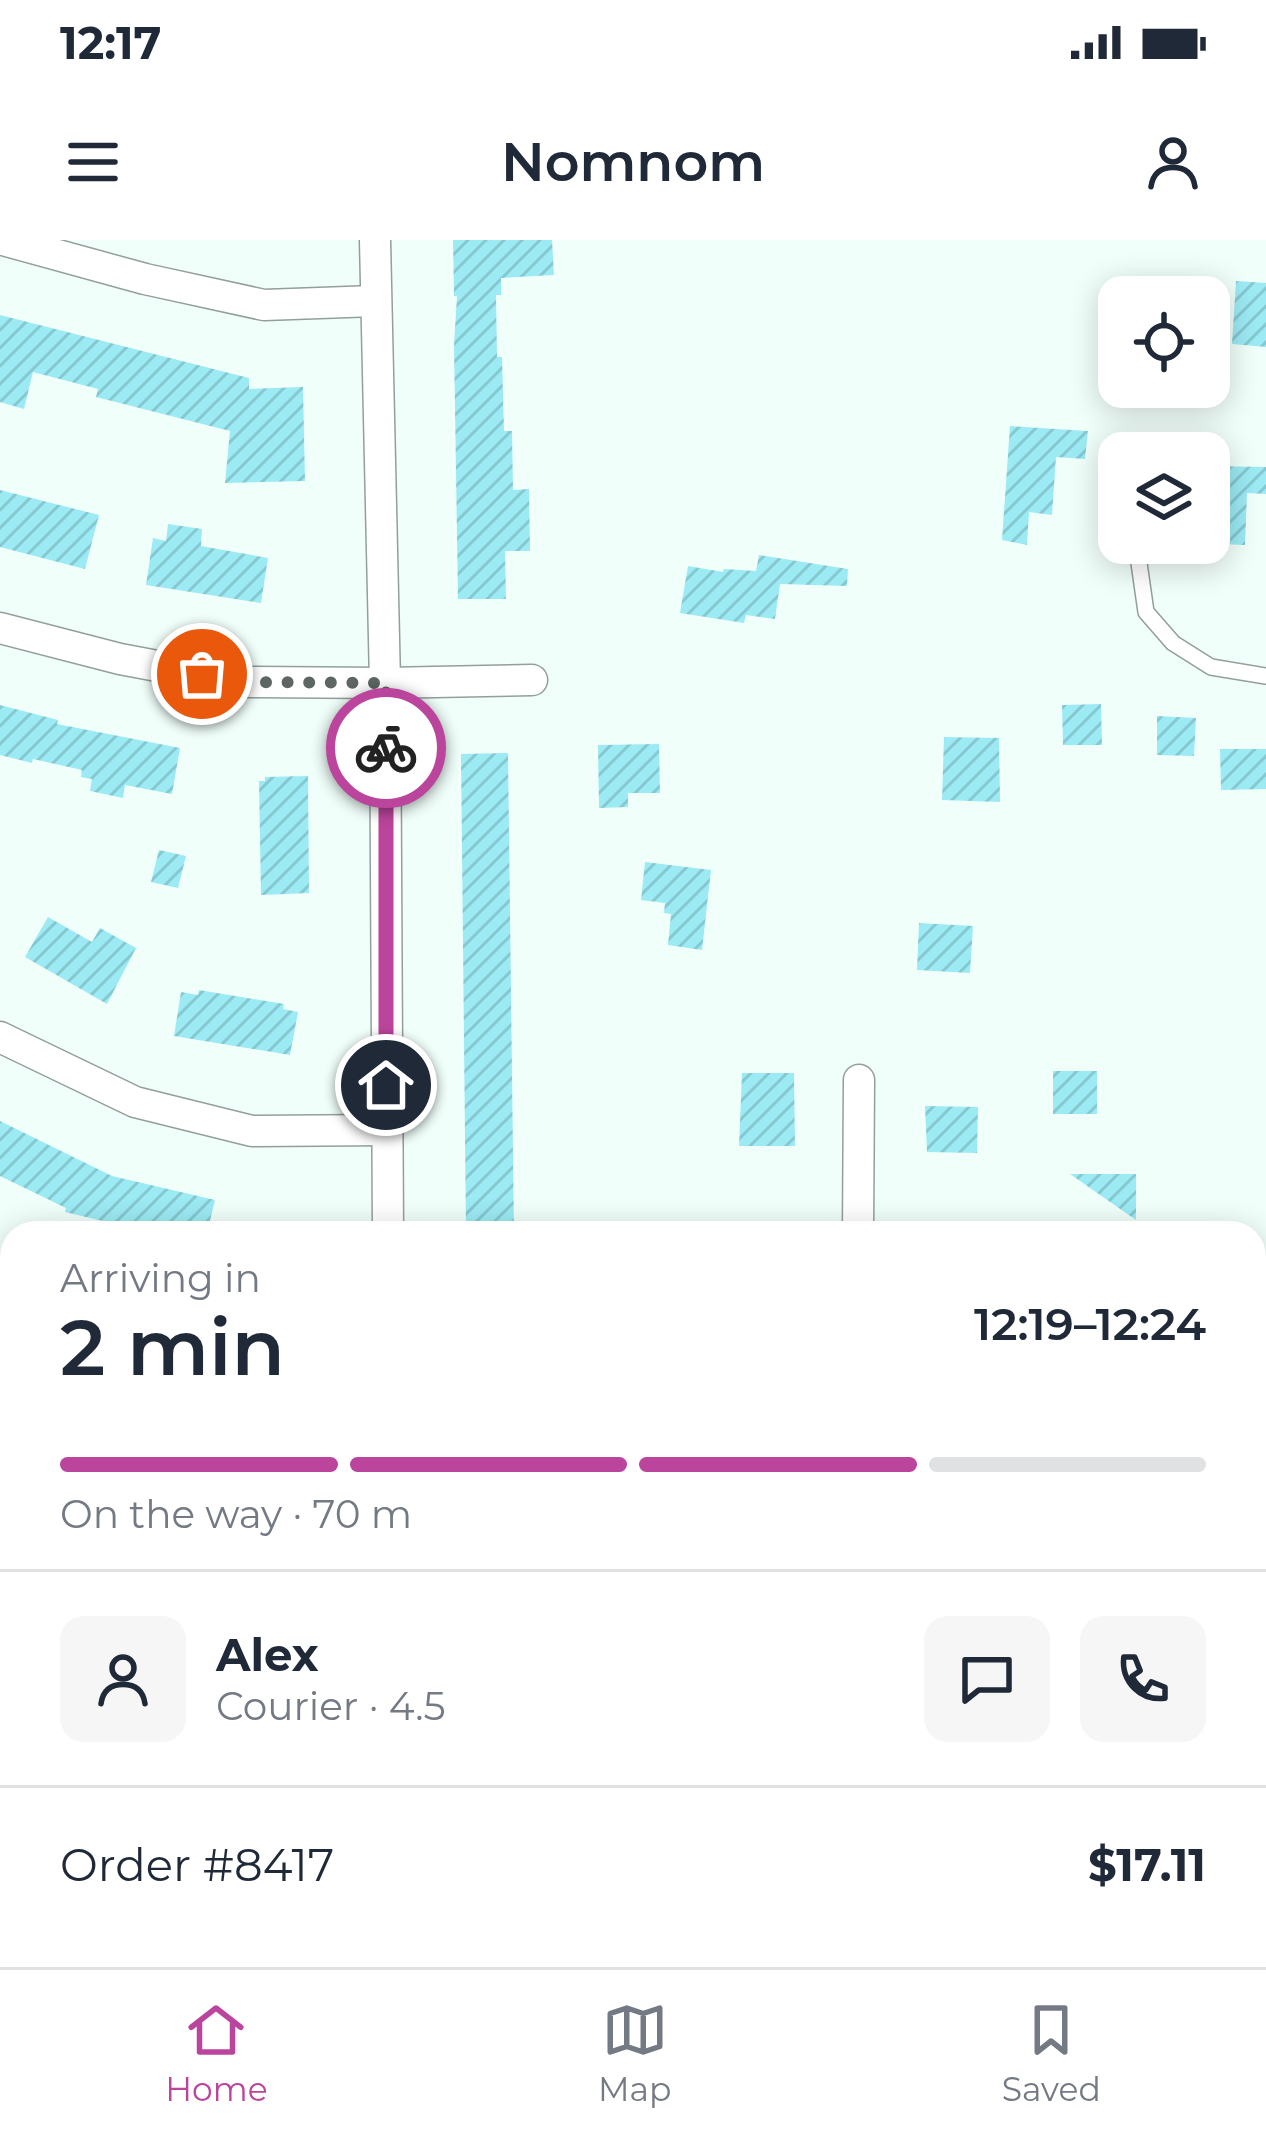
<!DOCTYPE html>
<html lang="en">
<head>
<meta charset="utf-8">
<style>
  body { margin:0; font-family:Montserrat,sans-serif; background:#f6f6f7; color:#1f2937; height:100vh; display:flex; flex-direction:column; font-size:45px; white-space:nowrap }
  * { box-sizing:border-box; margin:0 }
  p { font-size:39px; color:#747a83 }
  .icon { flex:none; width:66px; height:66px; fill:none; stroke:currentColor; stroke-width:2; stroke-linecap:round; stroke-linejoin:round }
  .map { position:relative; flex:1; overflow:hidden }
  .sheet { position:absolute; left:0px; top:981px; width:1266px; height:747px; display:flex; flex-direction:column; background:#fff; border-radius:36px 36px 0 0; box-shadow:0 6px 30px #0003 }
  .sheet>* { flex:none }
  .tools { position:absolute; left:1098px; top:36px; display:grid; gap:24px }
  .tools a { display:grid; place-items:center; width:132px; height:132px; border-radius:24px; background:#fff; box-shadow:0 6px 30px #0003; font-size:60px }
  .pin { position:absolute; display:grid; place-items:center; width:102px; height:102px; color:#fff; margin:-51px; border:6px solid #fff; border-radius:50%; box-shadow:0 3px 12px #0007 }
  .courier { position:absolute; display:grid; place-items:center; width:120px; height:120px; margin:-60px; border:9px solid #bb459c; border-radius:50%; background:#fff; color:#222; box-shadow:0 3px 15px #0007 }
  .summary em { font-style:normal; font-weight:600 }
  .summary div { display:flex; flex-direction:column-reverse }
  .summary { display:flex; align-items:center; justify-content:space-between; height:204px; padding:0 60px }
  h1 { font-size:78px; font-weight:600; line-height:90px }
  .bar { display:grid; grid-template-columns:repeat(4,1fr); gap:18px 12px; align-content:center; height:144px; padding:0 60px }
  .bar i { height:15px; border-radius:9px; background:#e0e1e3 }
  .bar .selected { background:#bb459c }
  .bar p { grid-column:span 4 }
  .line { display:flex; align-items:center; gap:30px; padding:0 60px; border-top:3px solid #e0e1e3 }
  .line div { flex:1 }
  .round { display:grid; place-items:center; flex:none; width:126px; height:126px; border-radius:24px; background:#f6f6f7 }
  .status { display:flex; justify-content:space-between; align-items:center; height:84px; padding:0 60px; background:#fff; direction:ltr }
  .status svg { height:33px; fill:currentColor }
  header { display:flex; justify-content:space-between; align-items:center; height:156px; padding:0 60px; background:#fff; font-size:54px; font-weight:600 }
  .tab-bar { display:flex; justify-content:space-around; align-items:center; height:168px; border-top:3px solid #e0e1e3; background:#fff; font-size:33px; color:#747a83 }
  .tab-bar a { display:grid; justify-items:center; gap:6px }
  .tab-bar .selected { color:#bb459c }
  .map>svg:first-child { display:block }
  .building { fill:url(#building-hatch) }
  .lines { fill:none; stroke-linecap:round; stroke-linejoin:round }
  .service-casing { stroke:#929f9b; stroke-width:18 }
  .minor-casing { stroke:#929f9b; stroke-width:33 }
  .service { stroke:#fff; stroke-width:15 }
  .minor { stroke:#fff; stroke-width:30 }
  .done { stroke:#5d6663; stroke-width:12; stroke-dasharray:0 21.6 }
  .route { stroke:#bb459c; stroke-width:15 }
</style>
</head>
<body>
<div class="status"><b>12:17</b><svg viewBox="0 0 49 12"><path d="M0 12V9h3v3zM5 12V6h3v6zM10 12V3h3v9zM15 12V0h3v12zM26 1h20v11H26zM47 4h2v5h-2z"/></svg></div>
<header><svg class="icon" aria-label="menu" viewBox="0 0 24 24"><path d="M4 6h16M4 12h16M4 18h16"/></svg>Nomnom<svg class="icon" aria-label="person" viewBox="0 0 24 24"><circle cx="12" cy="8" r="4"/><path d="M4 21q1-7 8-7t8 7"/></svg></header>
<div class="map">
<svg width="1266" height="1727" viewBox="0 0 1266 1727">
  <defs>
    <pattern id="building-hatch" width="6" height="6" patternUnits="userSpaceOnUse" patternTransform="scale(3)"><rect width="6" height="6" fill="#9ceaf4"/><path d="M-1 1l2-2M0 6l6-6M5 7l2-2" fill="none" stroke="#85c8d0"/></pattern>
  </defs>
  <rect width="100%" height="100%" fill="#f1fffa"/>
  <g class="building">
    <path d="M453,0h99l2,35 -53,3v17h-5l1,62h5l2,74h8l1,59 16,-1 1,62h-25l1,48h-48l-4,-254 3,-49h-3z"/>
    <path d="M1236,41l30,2v64l-34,-3z"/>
    <path d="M0,75l249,63v11l54,-2 2,94 -80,2 5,-52 -134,-34 2,-8 -65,-17 -9,37 -24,-7z"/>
    <path d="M1010,186l78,5 -3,28 -29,-2 -4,58 -23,-3 -2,33 -25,-5z"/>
    <path d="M1209,226l57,1v27l-19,-1 -2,52 -26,-1 2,-50h-12z"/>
    <path d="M0,250l99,25 -14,54 -85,-22z"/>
    <path d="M168,284l34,5 -1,17 67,12 -7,45 -115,-18 7,-47 13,3z"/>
    <path d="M759,315l89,14 -1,17 -67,-2 -5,35 -29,-4 -2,8 -64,-10 8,-47 35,6 1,-3 32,2z"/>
    <path d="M1101,464l1,41h-39l-1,-40z"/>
    <path d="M0,465l58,15 -1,4 123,24 -8,46 -47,-9 -2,13 -33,-7 2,-12 -11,-2 1,-7 -49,-11 -1,4 -32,-8z"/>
    <path d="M1157,476l39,2 -2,38 -37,-1z"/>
    <path d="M944,497l55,1 1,64 -58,-2z"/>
    <path d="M659,504l1,49h-32v14l-29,1 -1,-63z"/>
    <path d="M1220,509h46v40l-45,1z"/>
    <path d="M508,513l6,480h-48l-5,-479z"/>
    <path d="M308,536l1,117 -48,2 -2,-114h6v-4z"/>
    <path d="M159,610l27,6 -8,32 -27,-6z"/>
    <path d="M645,622l66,8 -9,80 -34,-5 3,-31 -7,-1 1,-10 -24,-3z"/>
    <path d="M48,677l44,25 8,-14 36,20 -29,56 -82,-47z"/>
    <path d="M919,683l54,3 -3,47 -53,-3z"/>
    <path d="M199,750l85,14 -1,5 15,3 -8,43 -116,-19 7,-44 17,3z"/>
    <rect x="1053" y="831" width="44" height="43"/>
    <path d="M742,833h52l1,73h-56z"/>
    <path d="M925,866l53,1 -1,46 -50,-1z"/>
    <path d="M0,881l112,55 103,24 -8,33h-54l-88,-21 1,-4 -66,-32z"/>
    <path d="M1070,934h66v46z"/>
  </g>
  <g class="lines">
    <g class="service-casing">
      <path id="service" d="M1137,309l9,63 27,31 38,24 55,9"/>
    </g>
    <g class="minor-casing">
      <g id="minor">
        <path d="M3,0l142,39 119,26 111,-4"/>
        <path d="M375,0l10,443 3,550"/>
        <path d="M0,388l120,31 122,23 143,1 147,-3"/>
        <path d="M0,797l135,65 117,29 135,-1"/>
        <path d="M858,993l1,-153"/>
        <path d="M0,1230l12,6"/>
        <path d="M0,1711l17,16"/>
        <path d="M324,1727l6,-11"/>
        <path d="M852,1727v-11"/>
      </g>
    </g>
    <use href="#service" class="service"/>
    <use href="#minor" class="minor"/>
  </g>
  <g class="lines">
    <path class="done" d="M202,434l40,8 144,1v65"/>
    <path class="route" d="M386,508v337"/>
  </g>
</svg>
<div class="tools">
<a><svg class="icon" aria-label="locate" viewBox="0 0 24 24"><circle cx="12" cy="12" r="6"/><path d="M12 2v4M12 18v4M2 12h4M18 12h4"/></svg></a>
<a><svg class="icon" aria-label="layers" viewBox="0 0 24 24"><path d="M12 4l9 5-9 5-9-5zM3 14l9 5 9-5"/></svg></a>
</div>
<div class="pin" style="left:202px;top:434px;background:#ea580c"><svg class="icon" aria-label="bag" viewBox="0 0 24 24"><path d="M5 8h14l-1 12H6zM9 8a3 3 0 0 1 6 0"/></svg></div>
<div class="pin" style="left:386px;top:845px;background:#1f2937"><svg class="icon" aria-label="home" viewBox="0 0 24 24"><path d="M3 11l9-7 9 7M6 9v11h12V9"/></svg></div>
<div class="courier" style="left:386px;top:508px"><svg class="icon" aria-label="bike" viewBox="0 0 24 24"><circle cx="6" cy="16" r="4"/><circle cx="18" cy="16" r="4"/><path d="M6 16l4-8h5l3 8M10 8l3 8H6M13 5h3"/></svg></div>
<section class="sheet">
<div class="summary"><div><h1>2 min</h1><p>Arriving in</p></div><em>12:19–12:24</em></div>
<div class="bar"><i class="selected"></i><i class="selected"></i><i class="selected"></i><i></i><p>On the way · 70 m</p></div>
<div class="line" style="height:216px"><a class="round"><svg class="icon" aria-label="person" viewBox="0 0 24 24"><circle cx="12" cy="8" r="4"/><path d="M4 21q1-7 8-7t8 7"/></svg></a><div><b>Alex</b><p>Courier · 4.5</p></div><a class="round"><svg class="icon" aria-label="chat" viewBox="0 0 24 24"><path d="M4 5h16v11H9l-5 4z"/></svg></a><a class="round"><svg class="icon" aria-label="phone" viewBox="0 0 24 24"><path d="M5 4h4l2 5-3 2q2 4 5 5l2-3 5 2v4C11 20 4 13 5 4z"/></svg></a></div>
<div class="line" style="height:156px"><div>Order #8417</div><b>$17.11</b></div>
</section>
</div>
<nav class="tab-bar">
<a class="selected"><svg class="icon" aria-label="home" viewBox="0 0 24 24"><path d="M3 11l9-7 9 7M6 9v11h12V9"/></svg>Home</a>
<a><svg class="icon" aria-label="map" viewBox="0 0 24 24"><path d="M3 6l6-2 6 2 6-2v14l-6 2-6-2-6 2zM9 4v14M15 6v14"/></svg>Map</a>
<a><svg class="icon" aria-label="saved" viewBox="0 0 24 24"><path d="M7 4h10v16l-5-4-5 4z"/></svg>Saved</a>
</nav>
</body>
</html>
